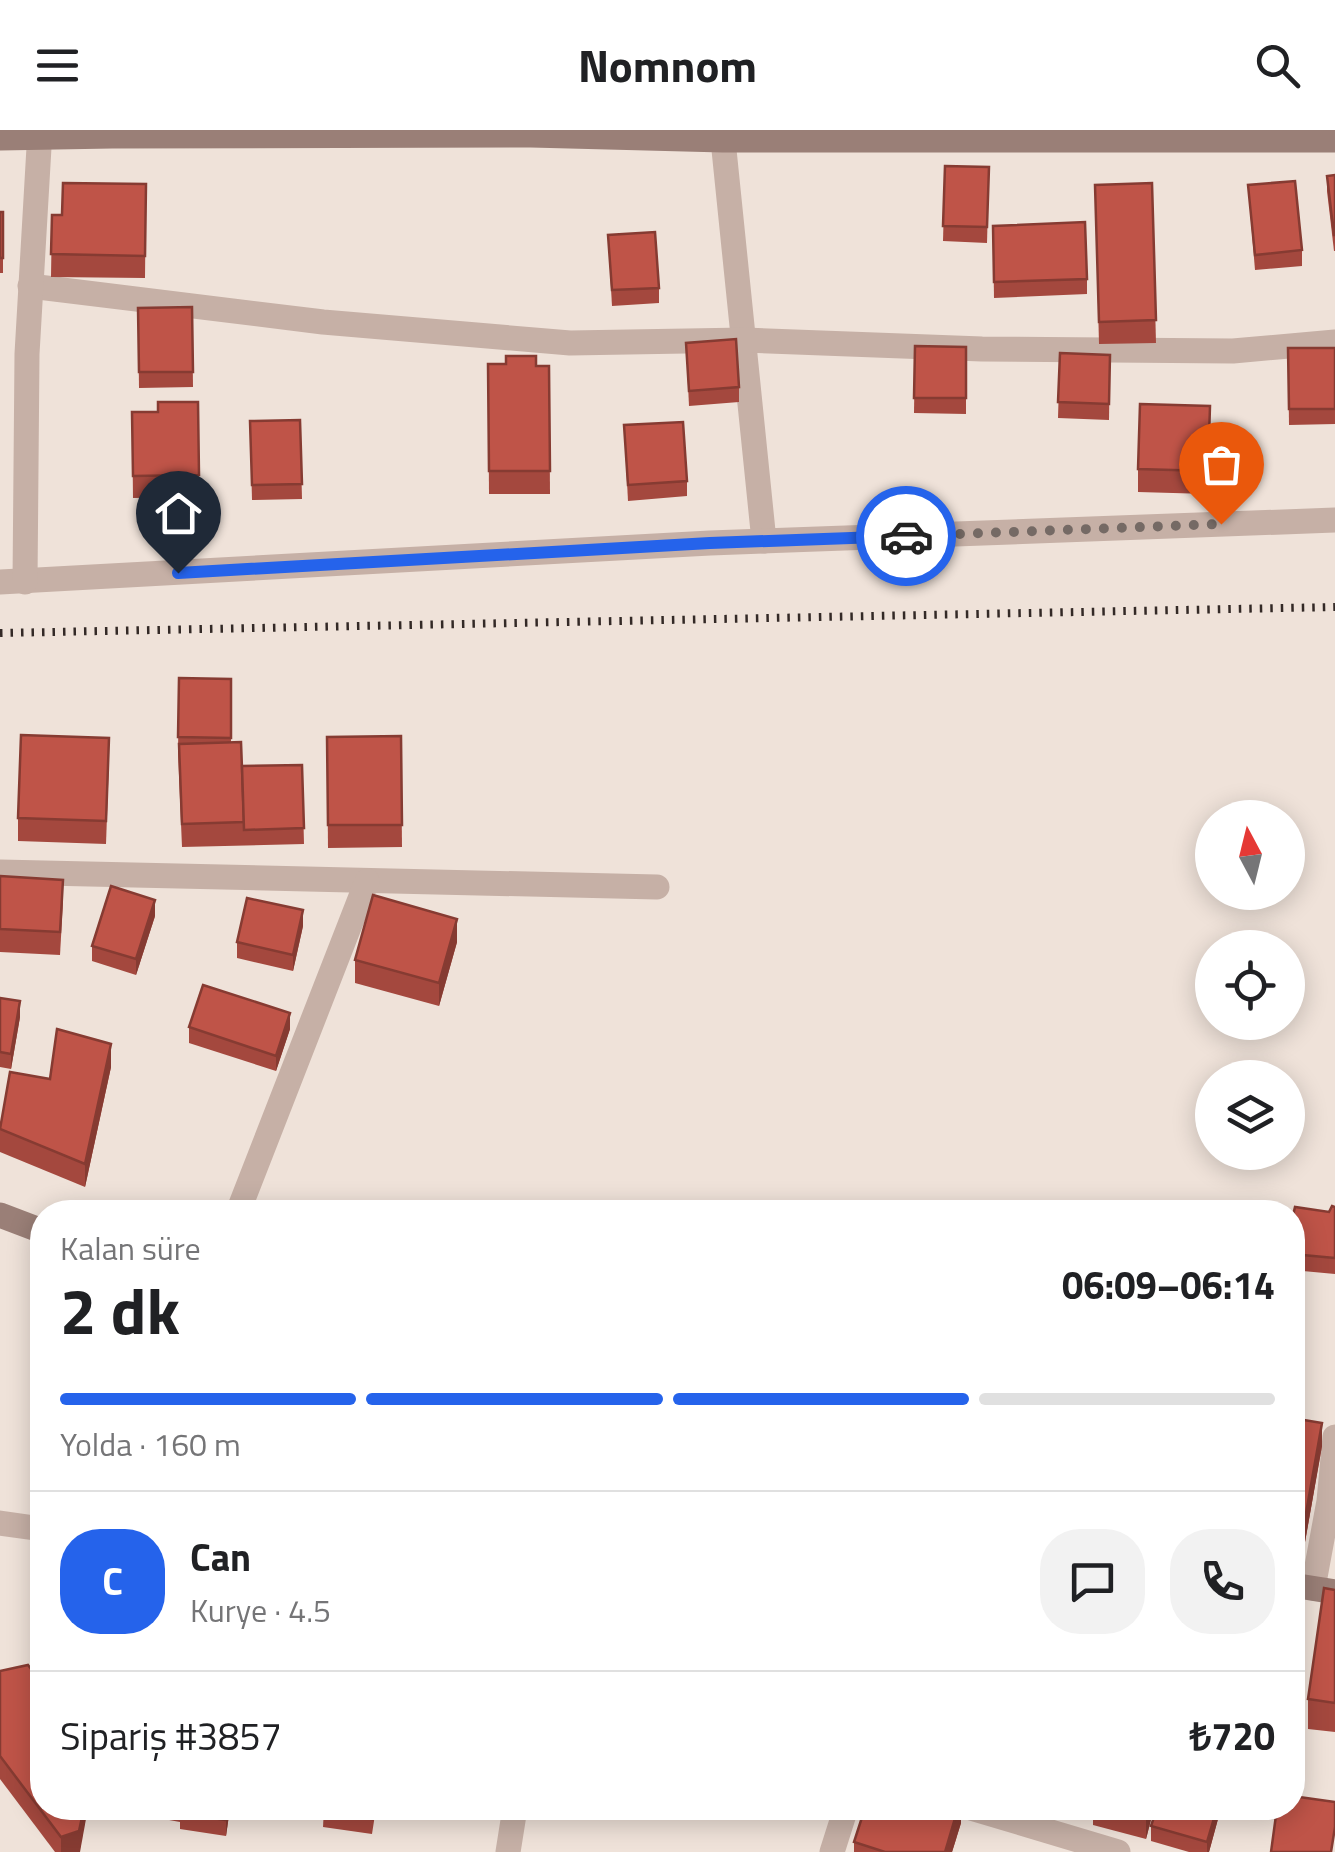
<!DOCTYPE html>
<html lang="tr">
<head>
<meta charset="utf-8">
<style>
  body { margin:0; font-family:"Titillium Web",sans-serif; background:#f2f2f2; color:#202124; height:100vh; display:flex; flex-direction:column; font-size:38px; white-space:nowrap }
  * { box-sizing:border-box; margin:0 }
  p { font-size:32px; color:#757577 }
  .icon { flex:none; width:55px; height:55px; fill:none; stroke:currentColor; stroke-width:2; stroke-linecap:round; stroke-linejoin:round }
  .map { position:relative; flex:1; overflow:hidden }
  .side { position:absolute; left:30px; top:1070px; width:1275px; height:620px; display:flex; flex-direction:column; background:#fff; border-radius:40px; box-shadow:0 5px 25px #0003 }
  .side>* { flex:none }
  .needle { width:65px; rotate:353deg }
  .controls { position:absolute; left:1195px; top:670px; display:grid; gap:20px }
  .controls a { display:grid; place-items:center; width:110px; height:110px; border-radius:50%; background:#fff; box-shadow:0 5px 25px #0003; font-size:50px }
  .pin { position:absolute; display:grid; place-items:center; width:85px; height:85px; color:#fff; margin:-102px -42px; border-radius:50% 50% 50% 0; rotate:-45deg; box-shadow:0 0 10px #0007 }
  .pin .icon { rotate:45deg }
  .courier { position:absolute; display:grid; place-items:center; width:100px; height:100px; margin:-50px; border:8px solid #2563eb; border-radius:50%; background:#fff; color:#222; box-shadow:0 2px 12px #0007 }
  .headline em { font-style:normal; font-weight:700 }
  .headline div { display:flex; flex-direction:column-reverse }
  .headline { display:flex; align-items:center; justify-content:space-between; height:170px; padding:0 30px }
  h1 { font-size:65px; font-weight:700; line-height:75px }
  .bar { display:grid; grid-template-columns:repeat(4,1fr); gap:15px 10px; align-content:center; height:120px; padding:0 30px }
  .bar i { height:12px; border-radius:8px; background:#e0e0e0 }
  .bar .current { background:#2563eb }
  .bar p { grid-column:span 4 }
  .line { display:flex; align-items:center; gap:25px; padding:0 30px; border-top:2px solid #e0e0e0 }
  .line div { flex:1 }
  .round { display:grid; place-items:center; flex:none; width:105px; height:105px; border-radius:40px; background:#f2f2f2 }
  header { display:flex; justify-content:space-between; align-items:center; height:130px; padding:0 30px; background:#fff; font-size:45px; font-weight:700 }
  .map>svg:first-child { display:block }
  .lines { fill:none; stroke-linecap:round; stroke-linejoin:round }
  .street { stroke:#c6b0a6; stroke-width:25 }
  .secondary { stroke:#9a7f77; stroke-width:25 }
  .rail { stroke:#332926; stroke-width:8; stroke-dasharray:2.5 8; stroke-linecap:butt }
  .wall { fill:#a4483e }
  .shaded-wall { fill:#863b32 }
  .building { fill:#bf5448; stroke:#863b32; stroke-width:2.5 }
  .done { stroke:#756a65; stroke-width:10; stroke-dasharray:0 18 }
  .route { stroke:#2563eb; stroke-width:12 }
</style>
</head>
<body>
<header><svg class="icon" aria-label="menu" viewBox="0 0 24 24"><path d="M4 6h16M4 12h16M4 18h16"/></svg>Nomnom<svg class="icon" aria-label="search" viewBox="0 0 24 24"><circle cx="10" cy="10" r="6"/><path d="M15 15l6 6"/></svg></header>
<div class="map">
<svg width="1335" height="1722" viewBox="0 0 1335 1722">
  <rect width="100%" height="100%" fill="#efe2d9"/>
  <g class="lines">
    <g class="street">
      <path d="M723,10l41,401"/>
      <path d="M30,156l293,36 247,21 175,-3 237,9 251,2 102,-9"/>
      <path d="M0,452l710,-39 625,-23"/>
      <path d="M25,452l2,-228 13,-224"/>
      <path d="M0,742l657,15"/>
      <path d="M238,1082l129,-331"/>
      <path d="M0,1393l42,6"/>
      <path d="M1313,1458l16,-87 6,-64"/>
      <path d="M971,1678l147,44"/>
      <path d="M508,1722l7,-44"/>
      <path d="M832,1722l14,-44"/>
    </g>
    <g class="secondary">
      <path d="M0,8l112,-2 419,-1 192,5h612"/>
      <path d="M0,1085l42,16"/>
      <path d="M1292,1455l43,7"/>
    </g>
    <path class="rail" d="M0,503l1335,-26"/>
  </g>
  <g class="wall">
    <path d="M945,36l44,1 -2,76 -44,-2z"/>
    <path d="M1335,45v76h-1l-7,-60v-15z"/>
    <path d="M1152,53l4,160 -57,1 -4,-159z"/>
    <path d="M146,54l-1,94 -94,-1 1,-62h10z"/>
    <path d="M1248,55l54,65v16l-47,4z"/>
    <rect x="0" y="82" width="3" height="61"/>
    <path d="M993,96l94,53v15l-93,4z"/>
    <path d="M608,105l51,53v15l-47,3z"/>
    <path d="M192,177l1,80 -54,1 -1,-80z"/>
    <path d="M686,213l53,44v15l-50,4z"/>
    <path d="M915,216l51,1v67l-52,-1z"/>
    <path d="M1288,218h47v76l-46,1z"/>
    <path d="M1060,223l50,2 -1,65 -51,-2z"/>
    <path d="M488,234l61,2 1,128h-61z"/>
    <path d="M198,272l1,95 -66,1 -1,-86h26z"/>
    <path d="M1210,276l-2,88 -70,-2v-23z"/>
    <path d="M300,290l2,79 -50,1 -2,-79z"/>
    <path d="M624,295l63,56v15l-59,5z"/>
    <path d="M179,548l52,1v63l11,24 60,-1 2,79 -122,3 -4,-95z"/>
    <path d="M401,606l1,111 -74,1 -1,-111z"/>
    <path d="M109,631l-3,83 -88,-3v-23z"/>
    <path d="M0,746l63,26 -3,53 -60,-3z"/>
    <path d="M155,786l-19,59 -44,-14v-15z"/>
    <path d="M303,796l-10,45 -56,-13v-16z"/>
    <path d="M457,812l-18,64 -84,-23v-23z"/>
    <path d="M0,868l20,19 -9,52 -11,-2z"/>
    <path d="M189,897l101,2 -14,42 -87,-28z"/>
    <path d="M111,937l-26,120 -85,-35v-23l50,-50z"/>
    <path d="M1335,1077v67l-43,-4v-50l37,-8z"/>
    <path d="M1292,1288l30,28 -17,96 -13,-3z"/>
    <path d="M1335,1460v142l-27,-3v-30z"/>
    <path d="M0,1541l80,181h-25l-55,-73z"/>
    <path d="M120,1678h110l-4,28 -46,-7v-7l-60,-11z"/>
    <path d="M324,1678h52l-4,26 -49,-7z"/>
    <path d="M961,1678v15l-9,29h-98v-10z"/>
    <path d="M1093,1678h61l-8,31 -53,-14z"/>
    <path d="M1157,1678h64l-12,44h-20l-38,-11v-15z"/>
  </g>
  <g class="shaded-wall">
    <path d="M155,770v16l-19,59v-16z"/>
    <path d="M303,780v16l-10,45v-16z"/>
    <path d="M457,789v23l-18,64v-23z"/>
    <path d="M20,871v16l-9,52v-15z"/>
    <path d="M290,883v16l-14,42v-15z"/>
    <path d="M111,914v23l-26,120v-23z"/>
    <path d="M1322,1293v23l-17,96v-23z"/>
    <path d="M84,1678h4l-8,44h-19v-15z"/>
    <path d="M228,1678h2l-4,28v-16z"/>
    <path d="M958,1678h3v15l-9,29h-7z"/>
    <path d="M1148,1678h6l-8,31v-23z"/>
    <path d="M1217,1678h4l-12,44h-2v-10z"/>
  </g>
  <g class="building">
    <path d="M945,36l44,1 -2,60 -44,-1z"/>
    <path d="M1335,45v60h-1l-7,-59z"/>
    <path d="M1295,51l7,69 -47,5 -7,-70z"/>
    <path d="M63,53l83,1 -1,72 -94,-2 1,-39h10z"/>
    <path d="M1152,53l4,137 -57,2 -4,-137z"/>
    <rect x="0" y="82" width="3" height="46"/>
    <path d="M1085,92l2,57 -93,3 -1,-56z"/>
    <path d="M655,102l4,56 -47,2 -4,-55z"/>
    <path d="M192,177l1,65h-54l-1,-64z"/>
    <path d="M736,209l3,48 -50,4 -3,-48z"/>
    <path d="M915,216l51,1v51h-52z"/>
    <path d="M1288,218h47v61h-46z"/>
    <path d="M1060,223l50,2 -1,49 -51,-2z"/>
    <path d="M506,226h30v10h13l1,105h-61l-1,-107h18z"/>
    <path d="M158,272h40l1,73 -66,1 -1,-64h26z"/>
    <path d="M1140,274l70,2 -2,65 -70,-2z"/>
    <path d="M300,290l2,64 -50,1 -2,-64z"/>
    <path d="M683,292l4,59 -59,4 -4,-60z"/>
    <path d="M179,548l52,1v59l-53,-1z"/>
    <path d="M21,605l88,3 -3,83 -88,-3z"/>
    <path d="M401,606l1,89h-74l-1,-88z"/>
    <path d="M241,612l3,80 -62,2 -3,-80z"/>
    <path d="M302,635l2,63 -60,2 -2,-64z"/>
    <path d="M0,746l63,4 -3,52 -60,-3z"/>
    <path d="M111,756l44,14 -19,59 -44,-13z"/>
    <path d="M373,765l84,24 -18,64 -84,-23z"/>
    <path d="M247,768l56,12 -10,45 -56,-13z"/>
    <path d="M203,855l87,28 -14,43 -87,-29z"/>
    <path d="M0,868l20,3 -9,53 -11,-2z"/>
    <path d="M57,899l54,15 -26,120 -85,-35 10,-57 40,7z"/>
    <path d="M372,1074l21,8h-25z"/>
    <path d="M1332,1076l3,1v51l-43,-4v-34l3,-13 34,5z"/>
    <path d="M1292,1288l30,5 -17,96 -13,-2z"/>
    <path d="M1324,1458l11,2v113l-27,-4z"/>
    <path d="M28,1535l14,18v125h42l-5,23 -18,6 -61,-81v-85z"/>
    <path d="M1292,1666l43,6v25l-4,25h-60l6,-44h15z"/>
    <path d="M181,1678h47l-2,12 -46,-7z"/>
    <path d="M324,1678h49l-1,11 -49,-7z"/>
    <path d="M865,1678h93l-13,44h-60l-31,-10z"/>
    <path d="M1113,1678h35l-2,8z"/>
    <path d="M1157,1678h60l-10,34 -56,-16z"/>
  </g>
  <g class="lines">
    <path class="done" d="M906,406l315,-12"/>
    <path class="route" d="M178,443l532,-30 196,-7"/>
  </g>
</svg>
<div class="controls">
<a><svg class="needle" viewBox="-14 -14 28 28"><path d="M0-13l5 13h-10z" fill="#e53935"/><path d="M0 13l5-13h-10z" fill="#757577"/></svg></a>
<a><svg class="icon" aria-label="locate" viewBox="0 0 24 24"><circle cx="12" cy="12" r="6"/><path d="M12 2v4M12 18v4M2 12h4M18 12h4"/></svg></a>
<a><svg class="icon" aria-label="layers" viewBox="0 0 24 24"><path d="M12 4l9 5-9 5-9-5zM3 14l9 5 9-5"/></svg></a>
</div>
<div class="pin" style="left:1221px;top:394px;background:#ea580c"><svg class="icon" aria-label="bag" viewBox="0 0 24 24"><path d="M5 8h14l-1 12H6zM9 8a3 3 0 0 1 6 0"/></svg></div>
<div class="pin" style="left:178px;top:443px;background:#1f2937"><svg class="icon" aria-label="home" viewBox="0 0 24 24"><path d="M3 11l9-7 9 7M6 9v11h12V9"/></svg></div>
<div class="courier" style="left:906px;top:406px"><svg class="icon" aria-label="car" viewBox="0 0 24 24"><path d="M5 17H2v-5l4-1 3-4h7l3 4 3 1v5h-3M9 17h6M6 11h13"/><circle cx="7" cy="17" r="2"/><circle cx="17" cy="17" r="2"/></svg></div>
<section class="side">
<div class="headline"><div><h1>2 dk</h1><p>Kalan süre</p></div><em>06:09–06:14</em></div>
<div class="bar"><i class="current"></i><i class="current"></i><i class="current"></i><i></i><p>Yolda · 160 m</p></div>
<div class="line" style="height:180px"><b class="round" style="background:#2563eb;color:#fff">C</b><div><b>Can</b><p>Kurye · 4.5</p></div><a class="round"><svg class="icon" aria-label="chat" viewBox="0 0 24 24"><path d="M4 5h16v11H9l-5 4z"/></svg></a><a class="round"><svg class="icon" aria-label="phone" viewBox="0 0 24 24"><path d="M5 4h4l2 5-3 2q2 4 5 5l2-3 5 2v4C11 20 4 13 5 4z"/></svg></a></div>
<div class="line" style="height:130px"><div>Sipariş #3857</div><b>₺720</b></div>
</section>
</div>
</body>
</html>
